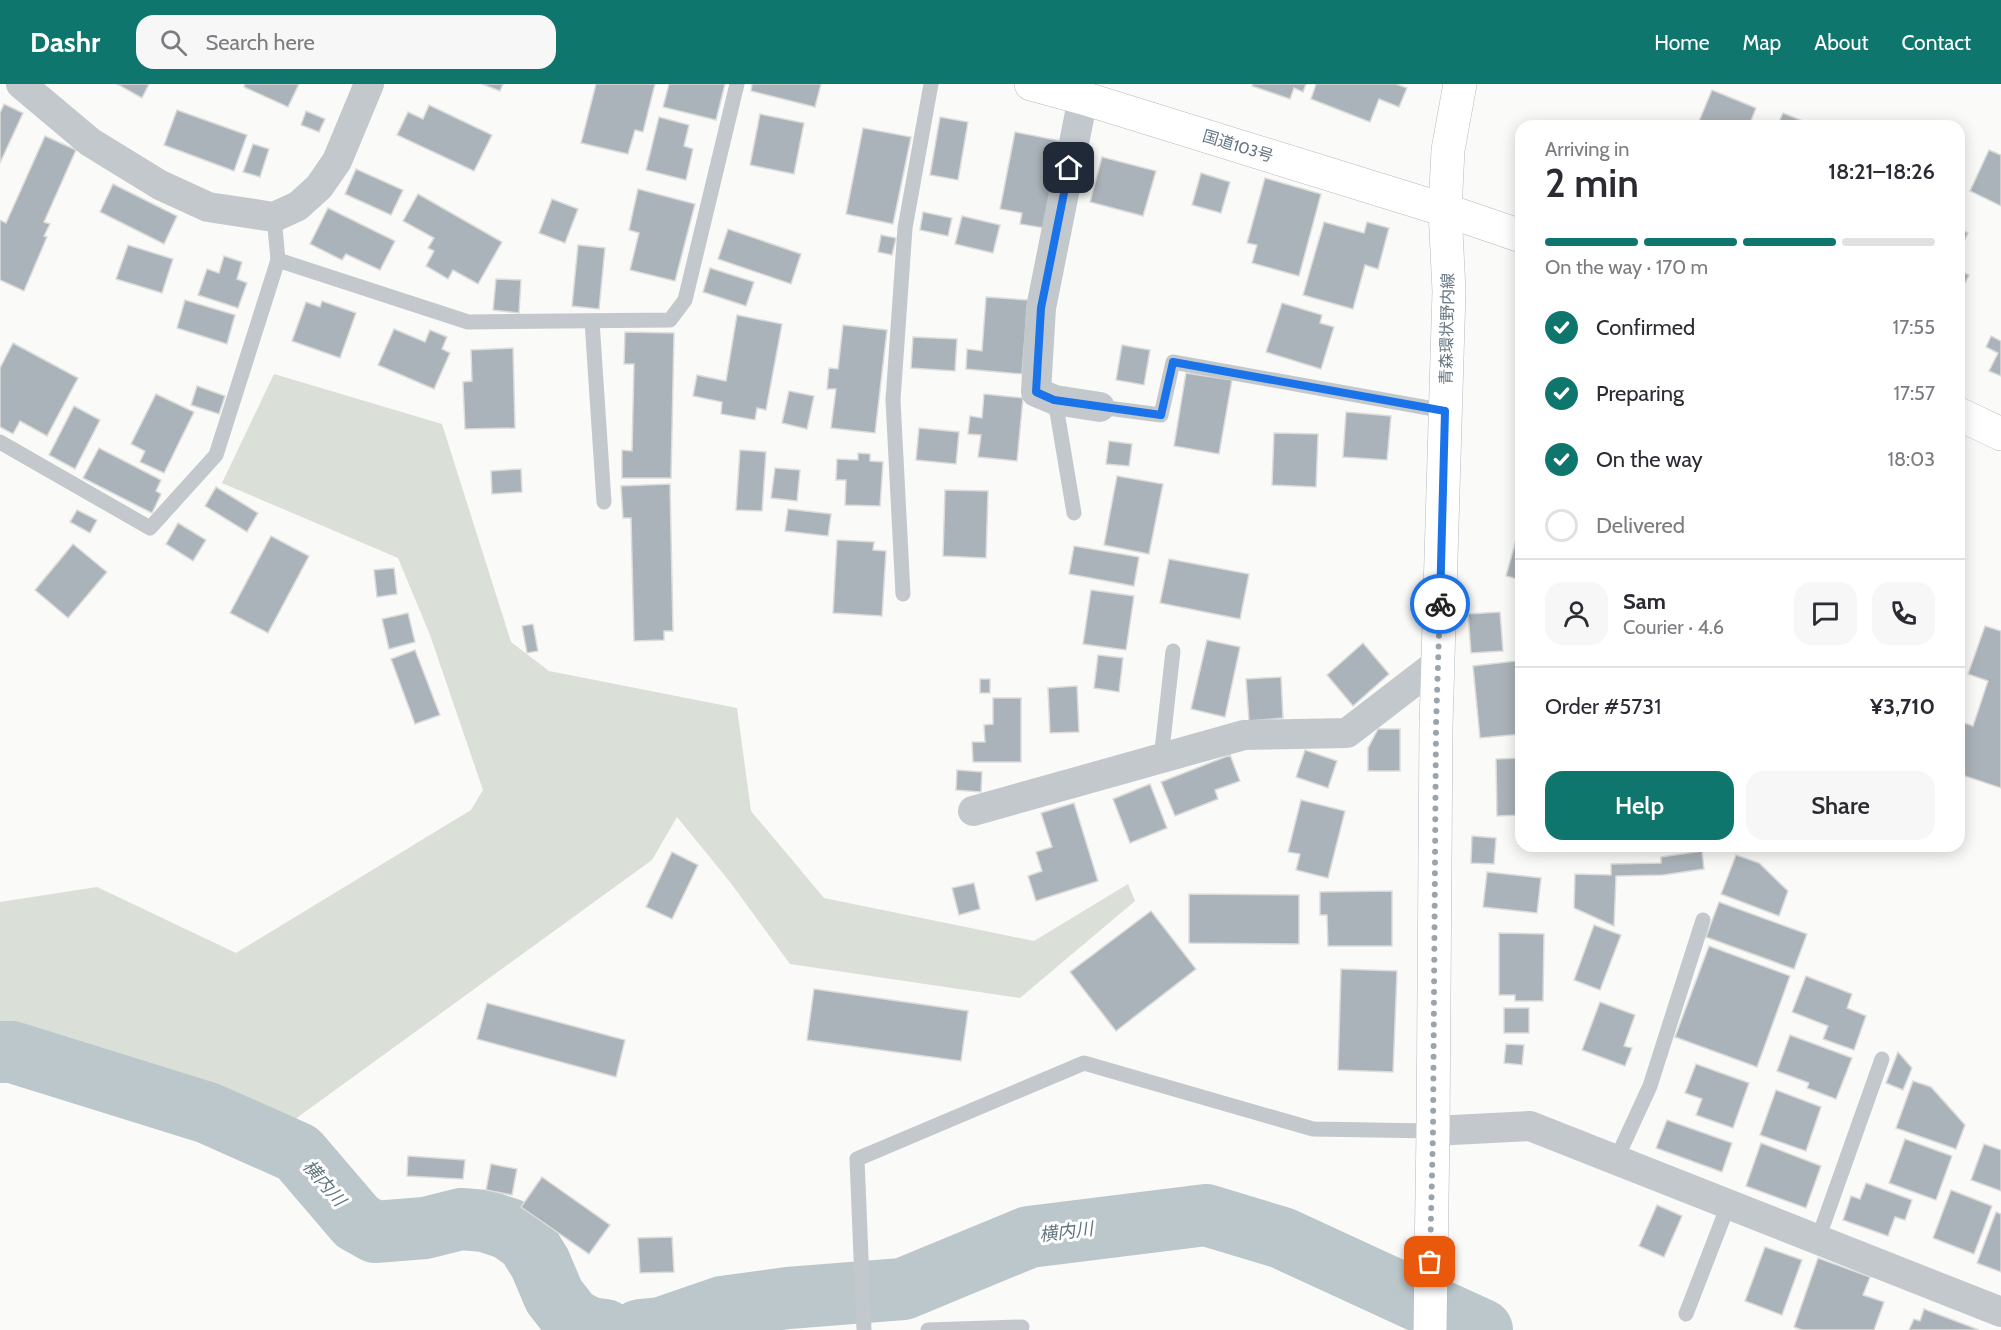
<!DOCTYPE html>
<html lang="en">
<head>
<meta charset="utf-8">
<style>
  body { margin:0; font-family:Cabin,"Noto Sans JP",sans-serif; background:#f7f7f7; color:#2b2b33; height:100vh; display:flex; flex-direction:column; font-size:22px; white-space:nowrap }
  * { box-sizing:border-box; margin:0 }
  p { font-size:20px; color:#7c7c81 }
  .icon { flex:none; width:33px; height:33px; fill:none; stroke:currentColor; stroke-width:2; stroke-linecap:round; stroke-linejoin:round }
  .map { position:relative; flex:1; overflow:hidden }
  .details { position:absolute; left:1515px; top:36px; width:450px; height:732px; display:flex; flex-direction:column; background:#fff; border-radius:18px; box-shadow:0 3px 15px #0003 }
  .details>* { flex:none }
  .pin { position:absolute; display:grid; place-items:center; width:51px; height:51px; color:#fff; margin:-26px; border-radius:12px; box-shadow:0 3px 9px #0006 }
  .courier { position:absolute; display:grid; place-items:center; width:60px; height:60px; margin:-30px; border:4px solid #1a73e8; border-radius:50%; background:#fff; color:#222; box-shadow:0 2px 8px #0007 }
  .summary em { font-style:normal; font-weight:600 }
  .summary div { display:flex; flex-direction:column-reverse }
  .summary { display:flex; align-items:center; justify-content:space-between; height:102px; padding:0 30px }
  h1 { font-size:39px; font-weight:600; line-height:45px }
  .bar { display:grid; grid-template-columns:repeat(4,1fr); gap:9px 6px; align-content:center; height:72px; padding:0 30px }
  .bar i { height:8px; border-radius:4px; background:#e1e1e2 }
  .bar .current { background:#0f766e }
  .bar p { grid-column:span 4 }
  .line { display:flex; align-items:center; gap:15px; padding:0 30px; border-top:2px solid #e1e1e2 }
  .line div { flex:1 }
  .round { display:grid; place-items:center; flex:none; width:63px; height:63px; border-radius:18px; background:#f7f7f7 }
  ol { padding:0 30px; list-style:none }
  li { display:flex; align-items:center; gap:18px; height:66px }
  li p { margin-inline-start:auto }
  li .icon { padding:6px; border-radius:50%; background:#0f766e; color:#fff; stroke-width:4 }
  li:last-child { color:#7c7c81 }
  li i { width:33px; height:33px; border:3px solid #e1e1e2; border-radius:50% }
  .action { display:flex; gap:12px; margin-top:auto; padding:12px 30px }
  .action a { flex:1; height:69px; border-radius:18px; background:#0f766e; color:#fff; font-size:24px; font-weight:600; line-height:69px; text-align:center }
  .action a+a { background:#f7f7f7; color:#2b2b33 }
  header { display:flex; align-items:center; gap:36px; box-sizing:border-box; height:84px; padding:0 30px; background:#0f766e; color:#fff }
  header strong { font-size:28px }
  nav { display:flex; gap:33px; margin-inline-start:auto; font-size:21px }
  .search { width:420px; height:54px; background:#f7f7f7; display:flex; align-items:center; gap:15px; box-sizing:border-box; padding:0 21px; border-radius:18px; color:#7c7c81; font-size:22px }
  .map>svg:first-child { display:block }
  .green { fill:#dadfd7 }
  .lines { fill:none; stroke-linecap:round; stroke-linejoin:round }
  .river { stroke:#bbc7cb; stroke-width:62 }
  .building { fill:#aab3b9; stroke:#dcdcda; stroke-width:1.5 }
  .primary-casing { stroke:#b5babe; stroke-width:34 }
  .highway-casing { stroke:#b4b9bd; stroke-width:34 }
  .lane { stroke:#c3c8cc; stroke-width:15 }
  .street { stroke:#c3c8cc; stroke-width:30 }
  .primary { stroke:#fff; stroke-width:33 }
  .highway { stroke:#fff; stroke-width:33 }
  .done { stroke:#99a4ac; stroke-width:6; stroke-dasharray:0 10.8 }
  .route { stroke:#1a73e8; stroke-width:8 }
  .labels { text-anchor:middle; dominant-baseline:central; stroke-width:6; stroke-linejoin:round; paint-order:stroke }
  .street-label { font-size:16px; fill:#657683; stroke:#fff }
  .water-label { font-size:18px; font-style:italic; fill:#60757c; stroke:#fff }
</style>
</head>
<body>
<header>
<strong>Dashr</strong>
<div class="search"><svg class="icon" aria-label="search" viewBox="0 0 24 24"><circle cx="10" cy="10" r="6"/><path d="M15 15l6 6"/></svg>Search here</div>
<nav><a>Home</a><a>Map</a><a>About</a><a>Contact</a></nav>
</header>
<div class="map">
<svg width="2001" height="1246" viewBox="0 0 2001 1246">
  <rect width="100%" height="100%" fill="#fafaf8"/>
  <path class="green" d="M274,290l168,50 69,218 38,29 188,37 14,103 73,87 210,43 94,-57 7,17 -115,97 -230,-34 -60,-82 -53,-65 -25,43 -365,265 -66,-40 -144,-41 -77,-14v-128l97,-15 139,66 235,-143 12,-20 -53,-155 -32,-77 -176,-75z"/>
  <g class="lines">
    <g class="river">
      <path d="M0,968h12l196,61 90,40 59,69 18,10 50,-4 36,-9 24,2 24,8 18,13 13,21 14,33 18,23 17,9 16,2"/>
      <path d="M640,1246l21,-2 61,-21 66,-9 115,-9 126,-52 177,-22 76,23 200,92"/>
    </g>
  </g>
  <g class="building">
    <path d="M117,0h32l-7,14z"/>
    <path d="M245,0h54l-11,23 -44,-20z"/>
    <path d="M482,0h21l-3,7z"/>
    <path d="M596,0h59l-12,48 -8,-2 -7,24 -47,-11z"/>
    <path d="M669,0h56l-9,36 -53,-13z"/>
    <path d="M752,0h69l-6,23 -64,-16z"/>
    <path d="M1253,0h53l-3,8 -9,-4 -4,11 -38,-13z"/>
    <path d="M1316,0h80l11,4 -8,19 -20,-8 -9,23 -59,-23z"/>
    <path d="M1712,6l44,18 -7,18h-52z"/>
    <path d="M4,20l19,9 -23,50v-50z"/>
    <path d="M429,21l63,30 -18,36 -77,-36 11,-23 15,7z"/>
    <path d="M177,26l70,25 -13,36 -70,-26z"/>
    <path d="M306,27l19,8 -6,13 -18,-7z"/>
    <path d="M1783,29l32,13h-38z"/>
    <path d="M760,30l44,9 -10,51 -44,-9z"/>
    <path d="M659,33l30,8 -5,21 9,3 -7,31 -40,-10z"/>
    <path d="M940,33l28,5 -10,58 -28,-5z"/>
    <path d="M863,44l48,9 -18,87 -47,-10z"/>
    <path d="M1015,48l46,9 -17,87 -24,-4 2,-11 -22,-4z"/>
    <path d="M45,52l31,14 -32,72 6,2 -6,12 3,1 -23,54 -24,-11v-60l6,3z"/>
    <path d="M253,60l16,5 -9,28 -17,-5z"/>
    <path d="M1989,66l12,5v51l-31,-15z"/>
    <path d="M1102,73l54,14 -13,45 -53,-14z"/>
    <path d="M356,85l47,21 -12,25 -46,-21z"/>
    <path d="M1201,89l29,9 -9,31 -29,-8z"/>
    <path d="M1265,94l56,16 -22,82 -47,-13 5,-18 -10,-2z"/>
    <path d="M113,100l64,32 -13,28 -64,-32z"/>
    <path d="M638,105l57,15 -20,77 -45,-11 9,-37 -10,-3z"/>
    <path d="M418,110l84,48 -24,42 -25,-14 -5,9 -22,-13 8,-15 -6,-3 6,-10 -31,-17z"/>
    <path d="M552,115l26,10 -13,34 -26,-10z"/>
    <path d="M328,124l67,33 -15,29 -34,-16 -4,6 -32,-16z"/>
    <path d="M923,128l29,6 -4,18 -28,-6z"/>
    <path d="M962,132l38,9 -7,28 -38,-9z"/>
    <path d="M1324,138l40,11 3,-11 22,6 -11,41 -13,-4 -12,44 -50,-14z"/>
    <path d="M1959,144l9,5 -7,15 -2,-1z"/>
    <path d="M728,145l73,25 -10,30 -73,-25z"/>
    <path d="M881,151l15,3 -4,17 -14,-3z"/>
    <path d="M128,161l45,14 -11,34 -46,-14z"/>
    <path d="M578,161l27,3 -6,61 -27,-3z"/>
    <path d="M224,172l18,6 -5,17 10,4 -9,25 -40,-13 9,-26 12,4z"/>
    <path d="M710,184l44,14 -8,24 -43,-14z"/>
    <path d="M1959,186l10,5 -10,20z"/>
    <path d="M496,195l25,1 -2,33 -26,-3z"/>
    <path d="M986,213l42,3 -6,74 -56,-5 1,-20 15,2z"/>
    <path d="M185,216l50,15 -8,29 -50,-16z"/>
    <path d="M322,217l34,12 -16,45 -48,-17 14,-39 14,5z"/>
    <path d="M1282,219l40,12 -2,8 14,4 -13,42 -55,-17z"/>
    <path d="M737,231l45,9 -16,86 -9,-2 -2,12 -34,-6 1,-12 -29,-6 4,-21 29,6z"/>
    <path d="M843,241l44,5 -12,103 -44,-5 5,-39h-9l2,-21 9,1z"/>
    <path d="M394,245l31,13 5,-12 17,7 -5,12 8,4 -16,36 -56,-24z"/>
    <path d="M625,248l49,1 -3,145h-49v-28l10,1 2,-87h-10z"/>
    <path d="M1991,252l10,5v35l-12,-5 9,-18 -12,-6z"/>
    <path d="M913,253l44,2 -2,32 -44,-3z"/>
    <path d="M13,259l65,35 -31,58 -27,-15 -7,13 -13,-7v-59z"/>
    <path d="M1122,261l28,5 -6,35 -28,-5z"/>
    <path d="M513,264l2,80 -50,1 -2,-47 9,-1 -1,-31z"/>
    <path d="M1186,289l46,7 -13,74 -45,-8z"/>
    <path d="M197,302l28,10 -6,18 -28,-9z"/>
    <path d="M789,307l25,5 -7,33 -25,-6z"/>
    <path d="M156,310l38,18 -30,61 -24,-11 5,-11 -14,-7z"/>
    <path d="M984,310l39,4 -6,63 -39,-4 3,-22 -13,-1 2,-18 12,2z"/>
    <path d="M74,322l26,14 -25,49 -26,-14z"/>
    <path d="M1346,328l45,4 -4,44 -44,-3z"/>
    <path d="M919,344l40,4 -3,32 -40,-4z"/>
    <path d="M1274,349l44,1 -2,53 -44,-2z"/>
    <path d="M1109,357l23,3 -3,22 -23,-2z"/>
    <path d="M99,364l62,32 -5,11 5,3 -9,19 -69,-35z"/>
    <path d="M740,366l26,2 -4,59 -26,-1z"/>
    <path d="M858,369l12,1v7l13,1 -3,44 -35,-1 1,-25h-10l1,-21 21,1z"/>
    <path d="M775,384l25,2 -3,31 -26,-3z"/>
    <path d="M521,385l1,23 -30,2 -1,-23z"/>
    <path d="M1117,392l46,8 -14,70 -45,-9z"/>
    <path d="M670,400l3,147h-9v9l-30,1 -3,-123h-8l-2,-32z"/>
    <path d="M216,403l42,26 -11,19 -42,-26z"/>
    <path d="M945,406l43,1 -2,67 -43,-2z"/>
    <path d="M788,425l43,5 -3,22 -43,-5z"/>
    <path d="M77,426l20,10 -7,13 -20,-11z"/>
    <path d="M1521,438v58l-15,-4z"/>
    <path d="M178,439l28,17 -13,21 -27,-17z"/>
    <path d="M271,452l38,20 -41,77 -38,-20z"/>
    <path d="M837,456l37,2 -1,8 13,1 -4,65 -49,-3z"/>
    <path d="M73,460l34,28 -39,46 -33,-28z"/>
    <path d="M1074,462l65,11 -5,29 -65,-12z"/>
    <path d="M1169,475l80,15 -9,45 -80,-16z"/>
    <path d="M394,484l3,26 -20,3 -3,-27z"/>
    <path d="M1091,506l43,6 -8,54 -43,-6z"/>
    <path d="M1500,528l3,39 -32,2 -3,-39z"/>
    <path d="M408,529l7,29 -26,7 -7,-30z"/>
    <path d="M533,540l5,27 -11,2 -5,-27z"/>
    <path d="M1985,542l16,5v157l-42,-14v-53l14,5 15,-45 -20,-7z"/>
    <path d="M1207,556l33,7 -15,70 -34,-8z"/>
    <path d="M1363,559l26,31 -36,32 -26,-31z"/>
    <path d="M415,566l25,65 -25,9 -24,-65z"/>
    <path d="M1098,571l25,3 -4,34 -25,-4z"/>
    <path d="M1516,577l5,46v27l-41,4 -7,-72z"/>
    <path d="M1281,593l2,41 -34,3 -3,-42z"/>
    <rect x="980" y="595" width="10" height="14"/>
    <path d="M1077,602l2,46 -29,1 -2,-45z"/>
    <path d="M993,614h28v64h-48l-1,-20h13l-1,-17 9,-1z"/>
    <path d="M1378,645h22v42h-32v-23z"/>
    <path d="M1305,666l32,11 -9,27 -32,-11z"/>
    <path d="M1230,671l10,26 -25,9 3,9 -43,17 -14,-34z"/>
    <path d="M1521,674v57l-24,1 -1,-57z"/>
    <path d="M957,686l25,2 -1,20 -25,-2z"/>
    <path d="M1150,700l17,44 -37,15 -17,-44z"/>
    <path d="M1301,716l44,11 -17,67 -32,-8 4,-16 -12,-2z"/>
    <path d="M1074,719l24,78 -62,20 -8,-25 14,-5 -6,-19 16,-5 -11,-34z"/>
    <path d="M1518,744h3v17h-2z"/>
    <path d="M1472,752l24,2 -2,26 -23,-1z"/>
    <path d="M1702,767l2,18 -41,6 -47,1 -2,50 -40,-18 1,-34 36,1v-11l50,-1v-6z"/>
    <path d="M672,768l26,13 -26,54 -26,-12z"/>
    <path d="M1736,771l23,8 29,28 -9,25 -58,-22z"/>
    <path d="M1487,788l54,6 -4,35 -54,-6z"/>
    <path d="M974,799l6,26 -21,6 -7,-27z"/>
    <path d="M1392,807v55h-64l-1,-31h-7v-23z"/>
    <path d="M1189,810l110,1v49l-110,-1z"/>
    <path d="M1719,818l88,32 -13,35 -88,-32z"/>
    <path d="M1151,827l45,58 -80,62 -46,-59z"/>
    <path d="M1594,841l27,10 -21,55 -26,-10z"/>
    <path d="M1499,849l45,1 -1,67h-28v-6h-16z"/>
    <path d="M1709,862l81,30 -33,91 -82,-30z"/>
    <path d="M1341,885l56,2 -4,101 -55,-2z"/>
    <path d="M1806,892l46,18 -5,14 19,8 -12,34 -31,-11 5,-13 -36,-14z"/>
    <path d="M814,905l154,22 -7,50 -154,-21z"/>
    <path d="M1600,918l35,13 -11,31 8,2 -7,18 -43,-16z"/>
    <path d="M487,919l138,37 -9,37 -139,-38z"/>
    <rect x="1504" y="924" width="25" height="25"/>
    <path d="M1790,951l62,23 -16,41 -29,-11 2,-5 -32,-12z"/>
    <path d="M1506,960l18,1 -2,20 -18,-2z"/>
    <path d="M1898,968l14,16 -9,22 -17,-7z"/>
    <path d="M1696,980l53,19 -16,45 -37,-13 6,-16 -17,-6z"/>
    <path d="M1913,997l18,6 34,38 -9,24 -60,-21z"/>
    <path d="M1776,1006l45,17 -15,44 -46,-16z"/>
    <path d="M1667,1036l65,23 -10,29 -66,-24z"/>
    <path d="M1905,1055l47,17 -16,44 -47,-17z"/>
    <path d="M1761,1059l60,23 -15,42 -60,-22z"/>
    <path d="M1984,1060l17,6v41l-30,-11z"/>
    <path d="M408,1072l57,4 -2,19 -56,-3z"/>
    <path d="M491,1080l26,5 -5,26 -26,-5z"/>
    <path d="M542,1093l68,48 -21,29 -68,-47z"/>
    <path d="M1866,1099l46,17 -7,20 -10,-3 -7,19 -45,-16 8,-24 9,3z"/>
    <path d="M1951,1106l41,16 -18,48 -41,-16z"/>
    <path d="M1657,1121l25,11 -18,41 -25,-11z"/>
    <path d="M1996,1128l5,2v58l-24,-9z"/>
    <path d="M672,1153l2,35 -34,1 -2,-35z"/>
    <path d="M1765,1163l37,13 -20,55 -37,-14z"/>
    <path d="M1818,1174l52,19 -7,18 21,7 -10,28h-72l-8,-3z"/>
    <path d="M1924,1225l55,21h-70l5,-11 6,2z"/>
  </g>
  <g class="lines">
    <g class="primary-casing">
      <path id="primary" d="M1430,1246l3,-199 3,-406 13,-434 -4,-81 3,-60 12,-66"/>
    </g>
    <g class="highway-casing">
      <g id="highway">
        <path d="M1031,0l52,14 362,112 76,26"/>
        <path d="M1959,330l42,20"/>
      </g>
    </g>
    <g class="lane">
      <path d="M278,176l190,62 202,-2 15,-20 52,-216"/>
      <path d="M592,237l12,181"/>
      <path d="M1055,316l19,113"/>
      <path d="M1100,323l61,8 12,-53 272,49"/>
      <path d="M0,358l150,86 66,-73 62,-195 -4,-43"/>
      <path d="M903,510l-10,-194 12,-172 26,-144"/>
      <path d="M1161,675l12,-108"/>
      <path d="M1616,1076l34,-74 53,-166"/>
      <path d="M1818,1155l64,-180"/>
      <path d="M1686,1230l43,-111"/>
      <path d="M864,1246l-7,-171 227,-96 229,66 120,2"/>
      <path d="M928,1246l94,-3"/>
    </g>
    <g class="street">
      <path d="M21,0l69,58 70,43 48,22 66,10 24,-11 21,-19 18,-26 32,-77"/>
      <path d="M1083,14l-42,210 -5,84 19,8 45,7"/>
      <path d="M973,727l271,-76 103,-2 91,-70"/>
      <path d="M1433,1047l97,-5 471,186"/>
    </g>
    <use href="#primary" class="primary"/>
    <use href="#highway" class="highway"/>
  </g>
  <g class="lines">
    <path class="done" d="M1430,1178l3,-131 3,-406 4,-121"/>
    <path class="route" d="M1069,84l-28,140 -5,84 18,8 107,15 12,-53 272,49 -5,193"/>
  </g>
  <g class="labels">
    <g class="street-label">
      <text transform="translate(1238 62) rotate(17)">国道103号</text>
      <text transform="translate(1447 245) rotate(-89)">青森環状野内線</text>
    </g>
    <g class="water-label">
      <text transform="translate(324 1099) rotate(49)">横内川</text>
      <text transform="translate(1066 1148) rotate(-7)">横内川</text>
    </g>
  </g>
</svg>
<div class="pin" style="left:1430px;top:1178px;background:#ea580c"><svg class="icon" aria-label="bag" viewBox="0 0 24 24"><path d="M5 8h14l-1 12H6zM9 8a3 3 0 0 1 6 0"/></svg></div>
<div class="pin" style="left:1069px;top:84px;background:#1f2937"><svg class="icon" aria-label="home" viewBox="0 0 24 24"><path d="M3 11l9-7 9 7M6 9v11h12V9"/></svg></div>
<div class="courier" style="left:1440px;top:520px"><svg class="icon" aria-label="bike" viewBox="0 0 24 24"><circle cx="6" cy="16" r="4"/><circle cx="18" cy="16" r="4"/><path d="M6 16l4-8h5l3 8M10 8l3 8H6M13 5h3"/></svg></div>
<section class="details">
<div class="summary"><div><h1>2 min</h1><p>Arriving in</p></div><em>18:21–18:26</em></div>
<div class="bar"><i class="current"></i><i class="current"></i><i class="current"></i><i></i><p>On the way · 170 m</p></div>
<ol>
<li><svg class="icon" aria-label="check" viewBox="0 0 24 24"><path d="M5 12l5 5 9-10"/></svg>Confirmed<p>17:55</p></li>
<li><svg class="icon" aria-label="check" viewBox="0 0 24 24"><path d="M5 12l5 5 9-10"/></svg>Preparing<p>17:57</p></li>
<li><svg class="icon" aria-label="check" viewBox="0 0 24 24"><path d="M5 12l5 5 9-10"/></svg>On the way<p>18:03</p></li>
<li><i></i>Delivered</li>
</ol>
<div class="line" style="height:108px"><a class="round"><svg class="icon" aria-label="person" viewBox="0 0 24 24"><circle cx="12" cy="8" r="4"/><path d="M4 21q1-7 8-7t8 7"/></svg></a><div><b>Sam</b><p>Courier · 4.6</p></div><a class="round"><svg class="icon" aria-label="chat" viewBox="0 0 24 24"><path d="M4 5h16v11H9l-5 4z"/></svg></a><a class="round"><svg class="icon" aria-label="phone" viewBox="0 0 24 24"><path d="M5 4h4l2 5-3 2q2 4 5 5l2-3 5 2v4C11 20 4 13 5 4z"/></svg></a></div>
<div class="line" style="height:78px"><div>Order #5731</div><b>¥3,710</b></div>
<div class="action"><a>Help</a><a>Share</a></div>
</section>
</div>
</body>
</html>
